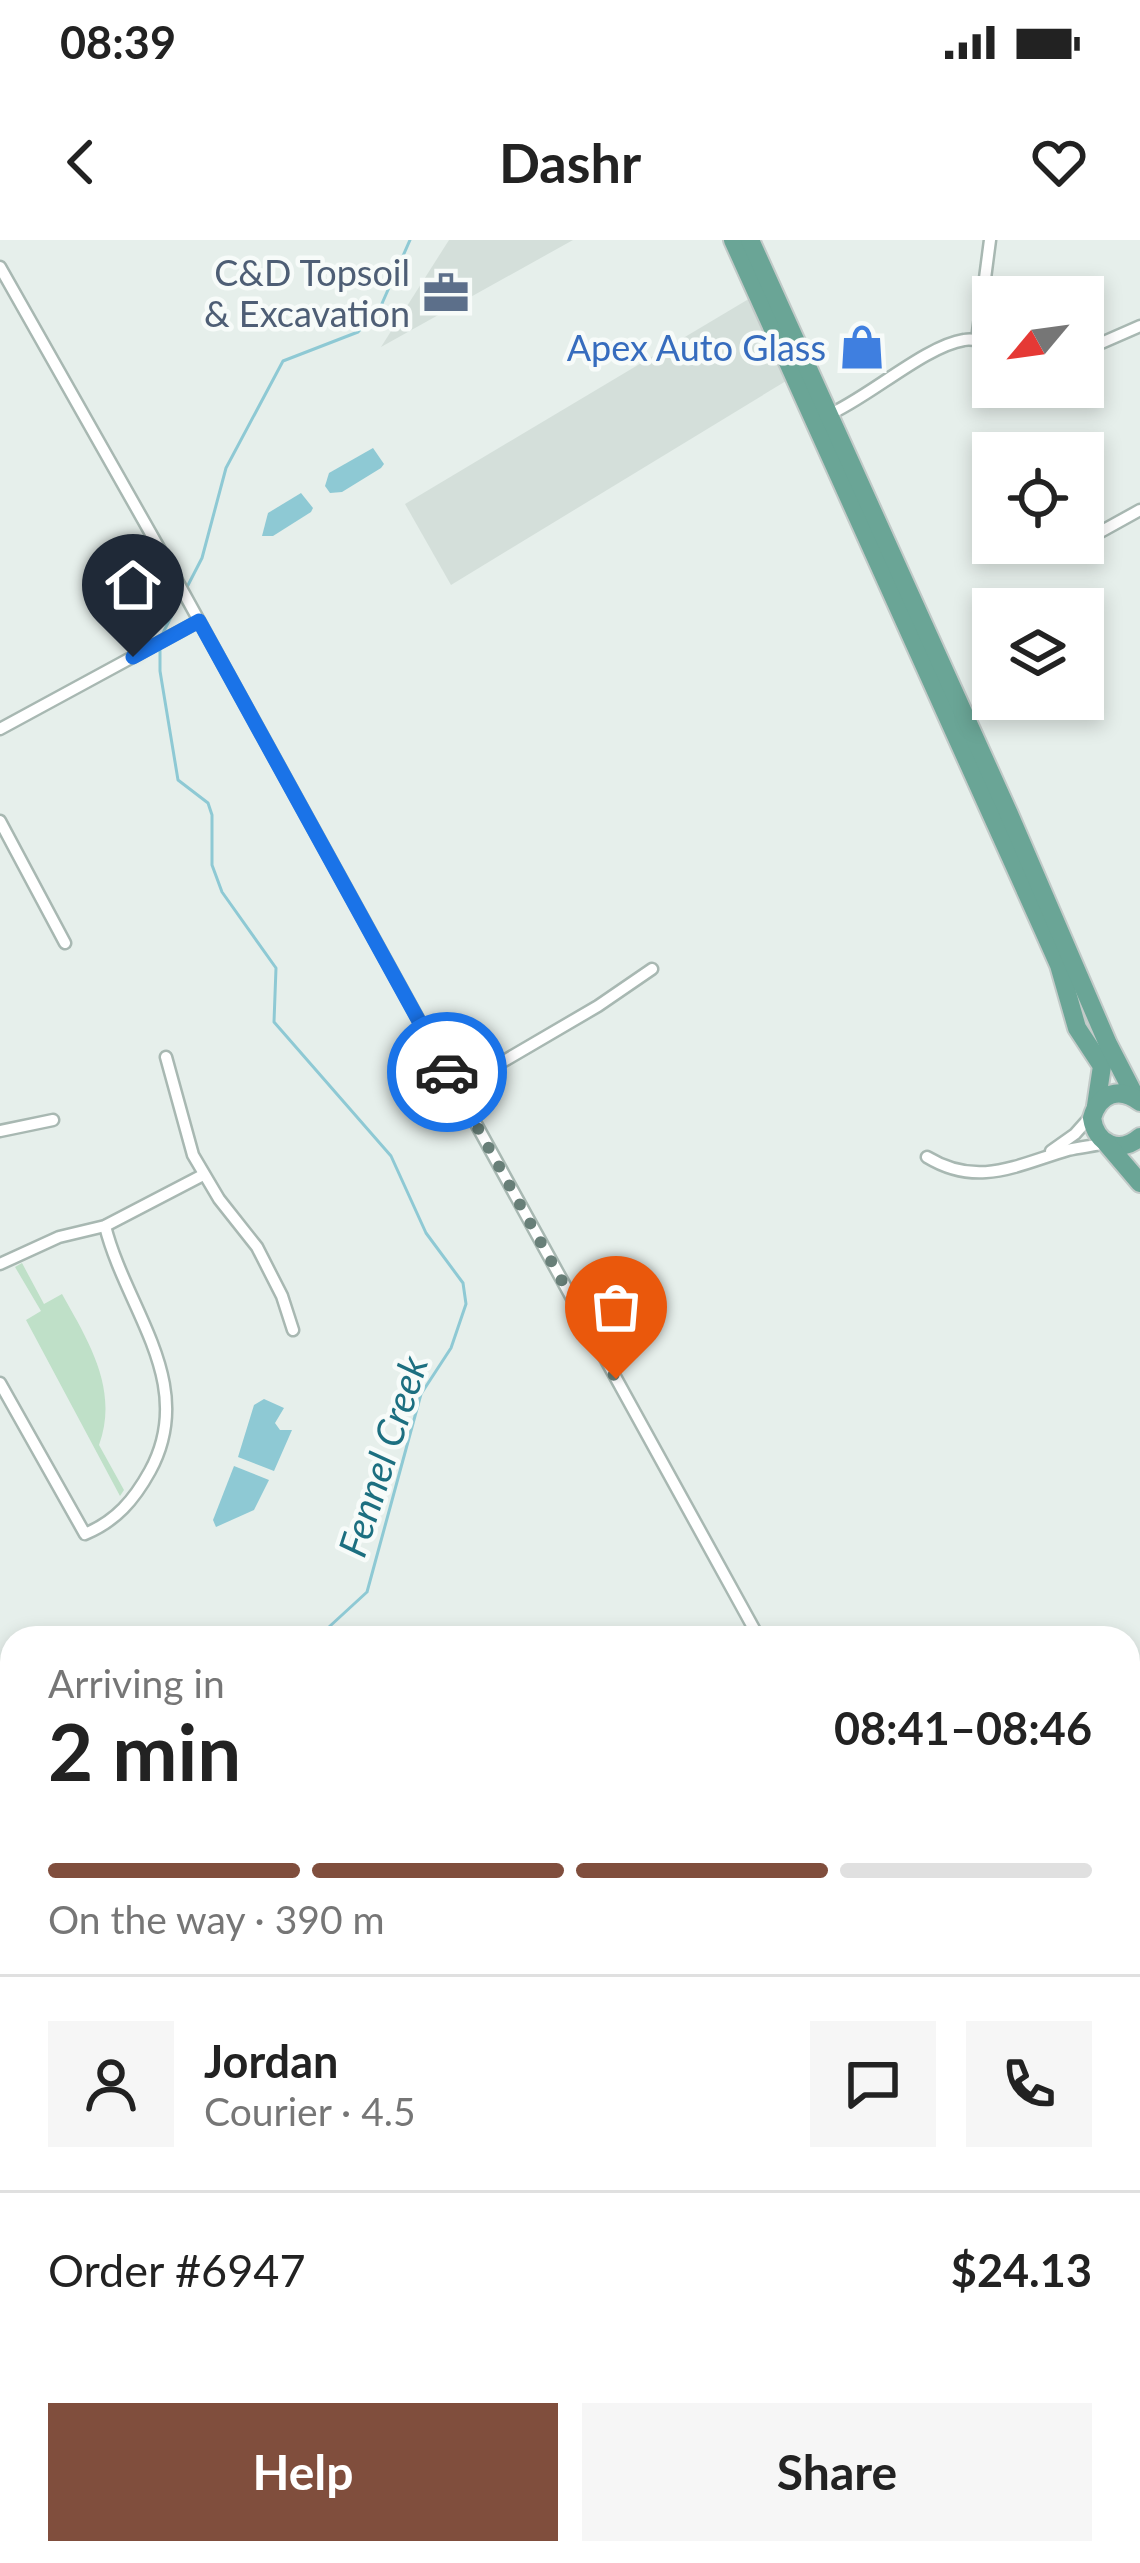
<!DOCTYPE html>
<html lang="en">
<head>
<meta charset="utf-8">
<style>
  body { margin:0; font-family:Lato,sans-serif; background:#f6f6f6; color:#222; height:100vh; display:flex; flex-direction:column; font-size:45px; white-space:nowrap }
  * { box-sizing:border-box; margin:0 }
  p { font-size:39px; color:#767676 }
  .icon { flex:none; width:66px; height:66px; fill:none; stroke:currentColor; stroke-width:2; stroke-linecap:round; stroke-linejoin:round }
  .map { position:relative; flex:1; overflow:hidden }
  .drawer { position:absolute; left:0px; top:1386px; width:1140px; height:939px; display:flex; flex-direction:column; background:#fff; border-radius:36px 36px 0 0; box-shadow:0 6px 18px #0003 }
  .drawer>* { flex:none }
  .needle { width:78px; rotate:241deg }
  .buttons { position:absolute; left:972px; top:36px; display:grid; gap:24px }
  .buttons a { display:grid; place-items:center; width:132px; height:132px; border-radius:0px; background:#fff; box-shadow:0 6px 18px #0003; font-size:60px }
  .pin { position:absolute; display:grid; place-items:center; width:102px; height:102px; color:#fff; margin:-123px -51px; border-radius:50% 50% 50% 0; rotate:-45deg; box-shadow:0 0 12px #0007 }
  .pin .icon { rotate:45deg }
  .courier { position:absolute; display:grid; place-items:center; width:120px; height:120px; margin:-60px; border:9px solid #1a73e8; border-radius:50%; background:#fff; color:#222; box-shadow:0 3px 15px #0007 }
  .summary em { font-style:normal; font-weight:700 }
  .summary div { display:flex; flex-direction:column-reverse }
  .summary { display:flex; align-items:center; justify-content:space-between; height:204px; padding:0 48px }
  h1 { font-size:78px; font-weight:700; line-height:90px }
  .bar { display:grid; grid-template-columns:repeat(4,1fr); gap:18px 12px; align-content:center; height:144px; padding:0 48px }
  .bar i { height:15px; border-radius:9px; background:#e0e0e0 }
  .bar .on { background:#804e3d }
  .bar p { grid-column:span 4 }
  .line { display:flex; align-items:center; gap:30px; padding:0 48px; border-top:3px solid #e0e0e0 }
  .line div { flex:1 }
  .round { display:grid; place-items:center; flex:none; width:126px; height:126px; border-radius:0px; background:#f6f6f6 }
  .cta { display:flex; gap:24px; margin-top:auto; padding:24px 48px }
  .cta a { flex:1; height:138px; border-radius:0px; background:#804e3d; color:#fff; font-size:48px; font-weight:700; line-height:138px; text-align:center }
  .cta a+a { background:#f6f6f6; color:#222 }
  .status { display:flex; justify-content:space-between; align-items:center; height:84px; padding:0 60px; background:#fff; direction:ltr }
  .status svg { height:33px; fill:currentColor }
  header { display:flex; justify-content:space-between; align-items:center; height:156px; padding:0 48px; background:#fff; font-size:54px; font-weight:700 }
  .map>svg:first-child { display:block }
  .built { fill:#d4dfda }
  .green { fill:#bfe0c8 }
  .water { fill:#8ec9d4 }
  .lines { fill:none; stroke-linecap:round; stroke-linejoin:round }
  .stream { stroke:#8ec9d4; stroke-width:3 }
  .street-casing { stroke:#a8b8b2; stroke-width:15 }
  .primary-casing { stroke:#c2cac8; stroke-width:22 }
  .street { stroke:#fff; stroke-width:10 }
  .primary { stroke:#6aa596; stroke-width:18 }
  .done { stroke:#687f78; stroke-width:12; stroke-dasharray:0 21.6 }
  .route { stroke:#1a73e8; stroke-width:15 }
  .labels { text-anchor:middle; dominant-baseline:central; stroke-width:9; stroke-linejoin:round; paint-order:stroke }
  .service-label { font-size:36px; fill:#4e5e75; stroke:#f7fbf9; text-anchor:end }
  .shop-label { font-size:36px; fill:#366cbe; stroke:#f7fbf9; text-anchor:end }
  .water-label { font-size:39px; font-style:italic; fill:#1c6f80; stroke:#f7fbf9 }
</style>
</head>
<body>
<div class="status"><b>08:39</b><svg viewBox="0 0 49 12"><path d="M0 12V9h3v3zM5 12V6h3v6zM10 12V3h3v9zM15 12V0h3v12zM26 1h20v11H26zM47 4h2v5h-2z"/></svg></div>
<header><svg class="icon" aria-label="back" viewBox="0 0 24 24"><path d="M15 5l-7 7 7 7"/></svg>Dashr<svg class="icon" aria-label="heart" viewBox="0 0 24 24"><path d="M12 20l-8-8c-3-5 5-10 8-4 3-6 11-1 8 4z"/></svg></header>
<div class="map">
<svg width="1140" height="2323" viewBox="0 0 1140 2323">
  <rect width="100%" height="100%" fill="#e6efeb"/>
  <g class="built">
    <path d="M449,0h124l-192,107z"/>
    <path d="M752,57l34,84 -335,204 -46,-81z"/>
    <path d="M1128,2066l12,22v214l-12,7z"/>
    <path d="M923,2313h197l-18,10h-174z"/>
  </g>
  <path class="green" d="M22,1023l22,41 18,-10c27,48 57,96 37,151l25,45 -4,6 -94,-176 15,-9 -26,-44z"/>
  <g class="water">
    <path d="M373,208l11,16 -3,4 -39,24 -12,1 -5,-7 4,-13z"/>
    <path d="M301,253l12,15 -2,4 -38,24h-11l6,-23z"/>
    <path d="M264,1159l20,9 -9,15 5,7h12l-18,41 -36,-14 16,-52z"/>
    <path d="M234,1226l35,14 -15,30 -38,17 -3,-7z"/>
  </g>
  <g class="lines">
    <g class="stream">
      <path d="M186,349l16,-31 24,-90 57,-107 75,-29 22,-24 30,-68"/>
      <path d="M161,397l20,-40"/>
      <path d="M160,406v25l18,109 30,23 4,12v50l10,27 54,76 -2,54 117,134 35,77 37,50 3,21 -15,44 -30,46 -54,198 -50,46"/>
      <path d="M0,1856l12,-35"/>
    </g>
    <g class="street-casing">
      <g id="street">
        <path d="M0,27l159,281 600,1090"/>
        <path d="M977,100l13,-100"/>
        <path d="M1083,111l57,-25"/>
        <path d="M826,176c41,-17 99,-70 138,-76 10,-2 20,2 29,5"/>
        <path d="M1093,296l47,-26"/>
        <path d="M0,489l199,-108"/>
        <path d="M0,581l65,122"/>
        <path d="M166,817l27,98 26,44 38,48 25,49 11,34"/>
        <path d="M456,849l142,-83 54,-37"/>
        <path d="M0,891l53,-11"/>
        <path d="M1051,911l24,-17 16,-18"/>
        <path d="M927,917c51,31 90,8 141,-7 12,-3 26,-4 38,-7"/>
        <path d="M0,1024l59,-27 46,-11 98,-51"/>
        <path d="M0,1143l85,151c31,-13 49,-34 65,-63 48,-88 -24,-161 -45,-245"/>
        <path d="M1128,1931l12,-7"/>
        <path d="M1128,2054l12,21"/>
        <path d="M0,2281h2"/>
        <path d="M398,2313l6,10"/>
      </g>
    </g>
    <g class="primary-casing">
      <g id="primary">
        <path d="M733,0l310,689 16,36 18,63 25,38 -6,40"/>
        <path d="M750,0l259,574 99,230 28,54"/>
        <path d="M1140,862c-20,-16 -41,-9 -48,16 4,26 27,37 48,19"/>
        <path d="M1106,903l34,40"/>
      </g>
    </g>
    <use href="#street" class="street"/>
    <use href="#primary" class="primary"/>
  </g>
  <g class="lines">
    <path class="done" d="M447,832l169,307"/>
    <path class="route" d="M133,417l66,-36 248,451"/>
  </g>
  <defs>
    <g id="office-bare" transform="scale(3.6)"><path d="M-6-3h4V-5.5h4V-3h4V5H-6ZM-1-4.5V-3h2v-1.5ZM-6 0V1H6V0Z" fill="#5c6f8a" stroke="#f7fbf9" stroke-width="2.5" paint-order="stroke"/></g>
    <g id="shop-bare" transform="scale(3.6)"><path d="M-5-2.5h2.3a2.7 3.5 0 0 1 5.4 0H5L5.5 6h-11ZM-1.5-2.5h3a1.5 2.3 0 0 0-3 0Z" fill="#3f7fe0" stroke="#f7fbf9" stroke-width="2.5" paint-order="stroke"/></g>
  </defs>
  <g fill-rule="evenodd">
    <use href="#office-bare" x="446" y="53"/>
    <use href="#shop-bare" x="862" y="107"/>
  </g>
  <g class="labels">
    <g class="service-label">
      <text x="410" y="32">C&amp;D Topsoil<tspan x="410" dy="41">&amp; Excavation</tspan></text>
    </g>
    <g class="shop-label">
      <text x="826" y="107">Apex Auto Glass</text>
    </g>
    <g class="water-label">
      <text transform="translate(382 1216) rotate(-72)">Fennel Creek</text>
    </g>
  </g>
</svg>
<div class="buttons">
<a><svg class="needle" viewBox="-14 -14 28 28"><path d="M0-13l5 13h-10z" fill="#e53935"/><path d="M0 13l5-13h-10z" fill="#767676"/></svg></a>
<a><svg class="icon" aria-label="locate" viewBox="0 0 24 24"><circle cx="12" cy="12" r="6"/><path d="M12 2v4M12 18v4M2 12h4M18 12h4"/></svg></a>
<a><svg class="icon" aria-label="layers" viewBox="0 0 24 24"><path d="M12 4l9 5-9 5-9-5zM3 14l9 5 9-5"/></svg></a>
</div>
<div class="pin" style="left:616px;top:1139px;background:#ea580c"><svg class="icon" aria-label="bag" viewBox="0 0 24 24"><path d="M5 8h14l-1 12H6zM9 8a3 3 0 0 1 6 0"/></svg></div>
<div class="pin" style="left:133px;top:417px;background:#1f2937"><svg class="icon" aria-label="home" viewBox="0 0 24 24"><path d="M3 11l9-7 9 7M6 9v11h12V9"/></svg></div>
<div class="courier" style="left:447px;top:832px"><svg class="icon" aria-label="car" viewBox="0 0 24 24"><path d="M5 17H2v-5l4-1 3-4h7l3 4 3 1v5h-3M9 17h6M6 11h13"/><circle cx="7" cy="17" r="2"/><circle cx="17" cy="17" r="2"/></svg></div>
<section class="drawer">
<div class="summary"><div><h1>2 min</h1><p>Arriving in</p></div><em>08:41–08:46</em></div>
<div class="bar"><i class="on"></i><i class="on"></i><i class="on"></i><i></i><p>On the way · 390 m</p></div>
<div class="line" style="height:216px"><a class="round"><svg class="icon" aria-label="person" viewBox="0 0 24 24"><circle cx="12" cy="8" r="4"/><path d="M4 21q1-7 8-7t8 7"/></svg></a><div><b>Jordan</b><p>Courier · 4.5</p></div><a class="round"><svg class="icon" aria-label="chat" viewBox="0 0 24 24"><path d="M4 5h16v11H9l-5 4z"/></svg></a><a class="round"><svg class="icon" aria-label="phone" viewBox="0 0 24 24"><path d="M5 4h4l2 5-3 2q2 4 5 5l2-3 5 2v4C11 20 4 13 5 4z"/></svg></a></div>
<div class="line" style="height:156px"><div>Order #6947</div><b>$24.13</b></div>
<div class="cta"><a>Help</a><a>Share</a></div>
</section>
</div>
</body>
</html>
